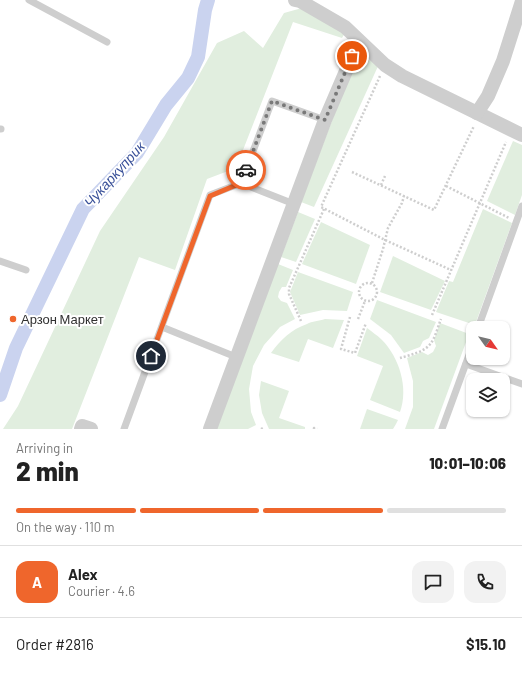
<!DOCTYPE html>
<html lang="en">
<head>
<meta charset="utf-8">
<style>
  body { margin:0; font-family:Barlow,sans-serif; background:#f2f2f2; color:#222; height:100vh; display:flex; flex-direction:column; font-size:15px; white-space:nowrap }
  * { box-sizing:border-box; margin:0 }
  p { font-size:13px; color:#767676 }
  .icon { flex:none; width:22px; height:22px; fill:none; stroke:currentColor; stroke-width:2; stroke-linecap:round; stroke-linejoin:round }
  .map { position:relative; height:429px; overflow:hidden }
  .drawer { display:flex; flex-direction:column; background:#fff; flex:1 }
  .drawer>* { flex:none }
  .needle { width:26px; rotate:124deg }
  .controls { position:absolute; left:466px; top:321px; display:grid; gap:8px }
  .controls a { display:grid; place-items:center; width:44px; height:44px; border-radius:8px; background:#fff; box-shadow:0 1px 3px #0004; font-size:20px }
  .pin { position:absolute; display:grid; place-items:center; width:34px; height:34px; color:#fff; margin:-17px; border:2px solid #fff; border-radius:50%; box-shadow:0 1px 4px #0007 }
  .courier { position:absolute; display:grid; place-items:center; width:40px; height:40px; margin:-20px; border:3px solid #ef662c; border-radius:50%; background:#fff; color:#222; box-shadow:0 1px 5px #0007 }
  .headline em { font-style:normal; font-weight:800 }
  .headline div { display:flex; flex-direction:column-reverse }
  .headline { display:flex; align-items:center; justify-content:space-between; height:68px; padding:0 16px }
  h1 { font-size:26px; font-weight:800; line-height:30px }
  .bar { display:grid; grid-template-columns:repeat(4,1fr); gap:6px 4px; align-content:center; height:48px; padding:0 16px }
  .bar i { height:5px; border-radius:3px; background:#e0e0e0 }
  .bar .on { background:#ef662c }
  .bar p { grid-column:span 4 }
  .line { display:flex; align-items:center; gap:10px; padding:0 16px; border-top:1px solid #e0e0e0 }
  .line div { flex:1 }
  .round { display:grid; place-items:center; flex:none; width:42px; height:42px; border-radius:12px; background:#f2f2f2 }
  .map>svg:first-child { display:block }
  .grass { fill:#e1eedf }
  .lines { fill:none; stroke-linecap:round; stroke-linejoin:round }
  .canal { stroke:#cad3ef; stroke-width:14 }
  .path { stroke:#cecece; stroke-width:2.5; stroke-dasharray:2 2; stroke-linecap:butt }
  .service { stroke:#cecece; stroke-width:7 }
  .minor { stroke:#cecece; stroke-width:14 }
  .done { stroke:#797979; stroke-width:4; stroke-dasharray:0 7.2 }
  .route { stroke:#ef662c; stroke-width:5 }
  .poi-dot { fill:#ef662c; stroke:#fff; stroke-width:1.5 }
  .labels { text-anchor:middle; dominant-baseline:central; stroke-width:4; stroke-linejoin:round; paint-order:stroke }
  .poi-label { font-size:13px; fill:#313131; stroke:#fff; text-anchor:start }
  .water-label { font-size:14px; font-style:italic; fill:#395099; stroke:#fff }
</style>
</head>
<body>
<div class="map">
<svg width="522" height="429" viewBox="0 0 522 429">
  <rect width="100%" height="100%" fill="#fff"/>
  <g class="grass">
    <path d="M302,8l44,23 -4,7 -49,-16 -57,146 -29,11 -32,91 -36,-13 -67,172h-69l15,-23 82,-175 64,-94 53,-94 27,-12 19,17 21,-35z"/>
    <path d="M357,55l22,9 -65,143 -13,-5z"/>
    <path d="M513,141l9,4v50l-7,20 -28,-14z"/>
    <path d="M483,209l29,14 -36,99 -4,2 -36,-12 13,-31 4,1z"/>
    <path d="M298,212l17,7 -19,43 -15,-5z"/>
    <path d="M321,222l49,23 -14,39 -54,-20z"/>
    <path d="M393,256l52,25 -14,29 -51,-18z"/>
    <path d="M278,264l15,6 -7,17h-4l-3,5 -1,5 3,4 6,2 8,16 -15,8 -16,18 -11,21 -4,23 2,23 5,13 -8,4h-32z"/>
    <path d="M298,272l55,20 -6,19 -24,-1 -23,5 -10,-23z"/>
    <path d="M377,300l59,22 -7,16 -6,3 -3,6 -16,6 -13,-18 -21,-16z"/>
    <path d="M325,319l19,1 -11,28 -25,-9 -9,23 -28,-9c9,-13 21,-24 36,-29 5,-3 12,-3 18,-5z"/>
    <path d="M440,323l29,11 -35,95h-29l8,-22v-26l-6,-23 15,-6 6,3 5,-3 3,-6 -2,-6z"/>
    <path d="M367,328c5,4 10,7 15,12 17,17 27,48 18,72l-30,-12 13,-34 -26,-10z"/>
    <path d="M261,381l28,10 -10,27 26,9v2h-36l-7,-16 -3,-18z"/>
    <path d="M367,409l31,11 -2,4 -3,5h-33z"/>
  </g>
  <g class="lines">
    <path class="canal" d="M0,395l16,-47 67,-139 54,-56 29,-48 22,-27 10,-21 7,-47 3,-10"/>
    <g class="path">
      <path d="M380,76l-59,131 64,33 66,30"/>
      <path d="M352,172l82,38 40,-84"/>
      <path d="M381,185l4,-9"/>
      <path d="M446,186l63,32"/>
      <circle cx="368" cy="292" r="9"/>
      <path d="M372,283l11,-34 5,-21 14,-25 2,-7"/>
      <path d="M432,315l74,-173"/>
      <path d="M350,317l-9,32 14,4 11,-30"/>
      <path d="M358,319l7,-18"/>
      <path d="M301,321l-12,-27v-6l35,-79"/>
      <path d="M400,358c10,-3 25,-6 31,-15 5,-7 7,-17 10,-24"/>
      <path d="M261,429l2,-1"/>
      <path d="M314,429v-1l3,1"/>
    </g>
    <g class="service">
      <path d="M29,0l78,42"/>
      <path d="M0,129h1"/>
      <path d="M241,183l53,21"/>
      <path d="M0,261l26,9"/>
      <path d="M162,327l74,30"/>
      <path d="M478,328l44,-122"/>
      <path d="M466,364l56,20"/>
      <path d="M124,429l86,-234 31,-12 31,-82 53,19"/>
      <path d="M442,429l31,-85"/>
    </g>
    <g class="minor">
      <path d="M295,0l5,1 45,26 40,38 17,11 120,59"/>
      <path d="M477,113l11,-17 15,-35 19,-60"/>
      <path d="M81,429l1,-3 9,3"/>
      <path d="M210,429l115,-309 27,-63"/>
    </g>
  </g>
  <g class="lines">
    <path class="done" d="M246,170l26,-69 53,19 27,-64"/>
    <path class="route" d="M151,356l59,-160 31,-13 5,-13"/>
  </g>
  <circle class="poi-dot" cx="13" cy="319" r="4"/>
  <g class="labels">
    <g class="poi-label">
      <text x="21" y="319">Арзон Маркет</text>
    </g>
    <g class="water-label">
      <text transform="translate(114 174) rotate(-48)">Чукаркуприк</text>
    </g>
  </g>
</svg>
<div class="controls">
<a><svg class="needle" viewBox="-14 -14 28 28"><path d="M0-13l5 13h-10z" fill="#e53935"/><path d="M0 13l5-13h-10z" fill="#767676"/></svg></a>
<a><svg class="icon" aria-label="layers" viewBox="0 0 24 24"><path d="M12 4l9 5-9 5-9-5zM3 14l9 5 9-5"/></svg></a>
</div>
<div class="pin" style="left:352px;top:56px;background:#ea580c"><svg class="icon" aria-label="bag" viewBox="0 0 24 24"><path d="M5 8h14l-1 12H6zM9 8a3 3 0 0 1 6 0"/></svg></div>
<div class="pin" style="left:151px;top:356px;background:#1f2937"><svg class="icon" aria-label="home" viewBox="0 0 24 24"><path d="M3 11l9-7 9 7M6 9v11h12V9"/></svg></div>
<div class="courier" style="left:246px;top:170px"><svg class="icon" aria-label="car" viewBox="0 0 24 24"><path d="M5 17H2v-5l4-1 3-4h7l3 4 3 1v5h-3M9 17h6M6 11h13"/><circle cx="7" cy="17" r="2"/><circle cx="17" cy="17" r="2"/></svg></div>
</div>
<section class="drawer">
<div class="headline"><div><h1>2 min</h1><p>Arriving in</p></div><em>10:01–10:06</em></div>
<div class="bar"><i class="on"></i><i class="on"></i><i class="on"></i><i></i><p>On the way · 110 m</p></div>
<div class="line" style="height:72px"><b class="round" style="background:#ef662c;color:#fff">A</b><div><b>Alex</b><p>Courier · 4.6</p></div><a class="round"><svg class="icon" aria-label="chat" viewBox="0 0 24 24"><path d="M4 5h16v11H9l-5 4z"/></svg></a><a class="round"><svg class="icon" aria-label="phone" viewBox="0 0 24 24"><path d="M5 4h4l2 5-3 2q2 4 5 5l2-3 5 2v4C11 20 4 13 5 4z"/></svg></a></div>
<div class="line" style="height:52px"><div>Order #2816</div><b>$15.10</b></div>
</section>
</body>
</html>
